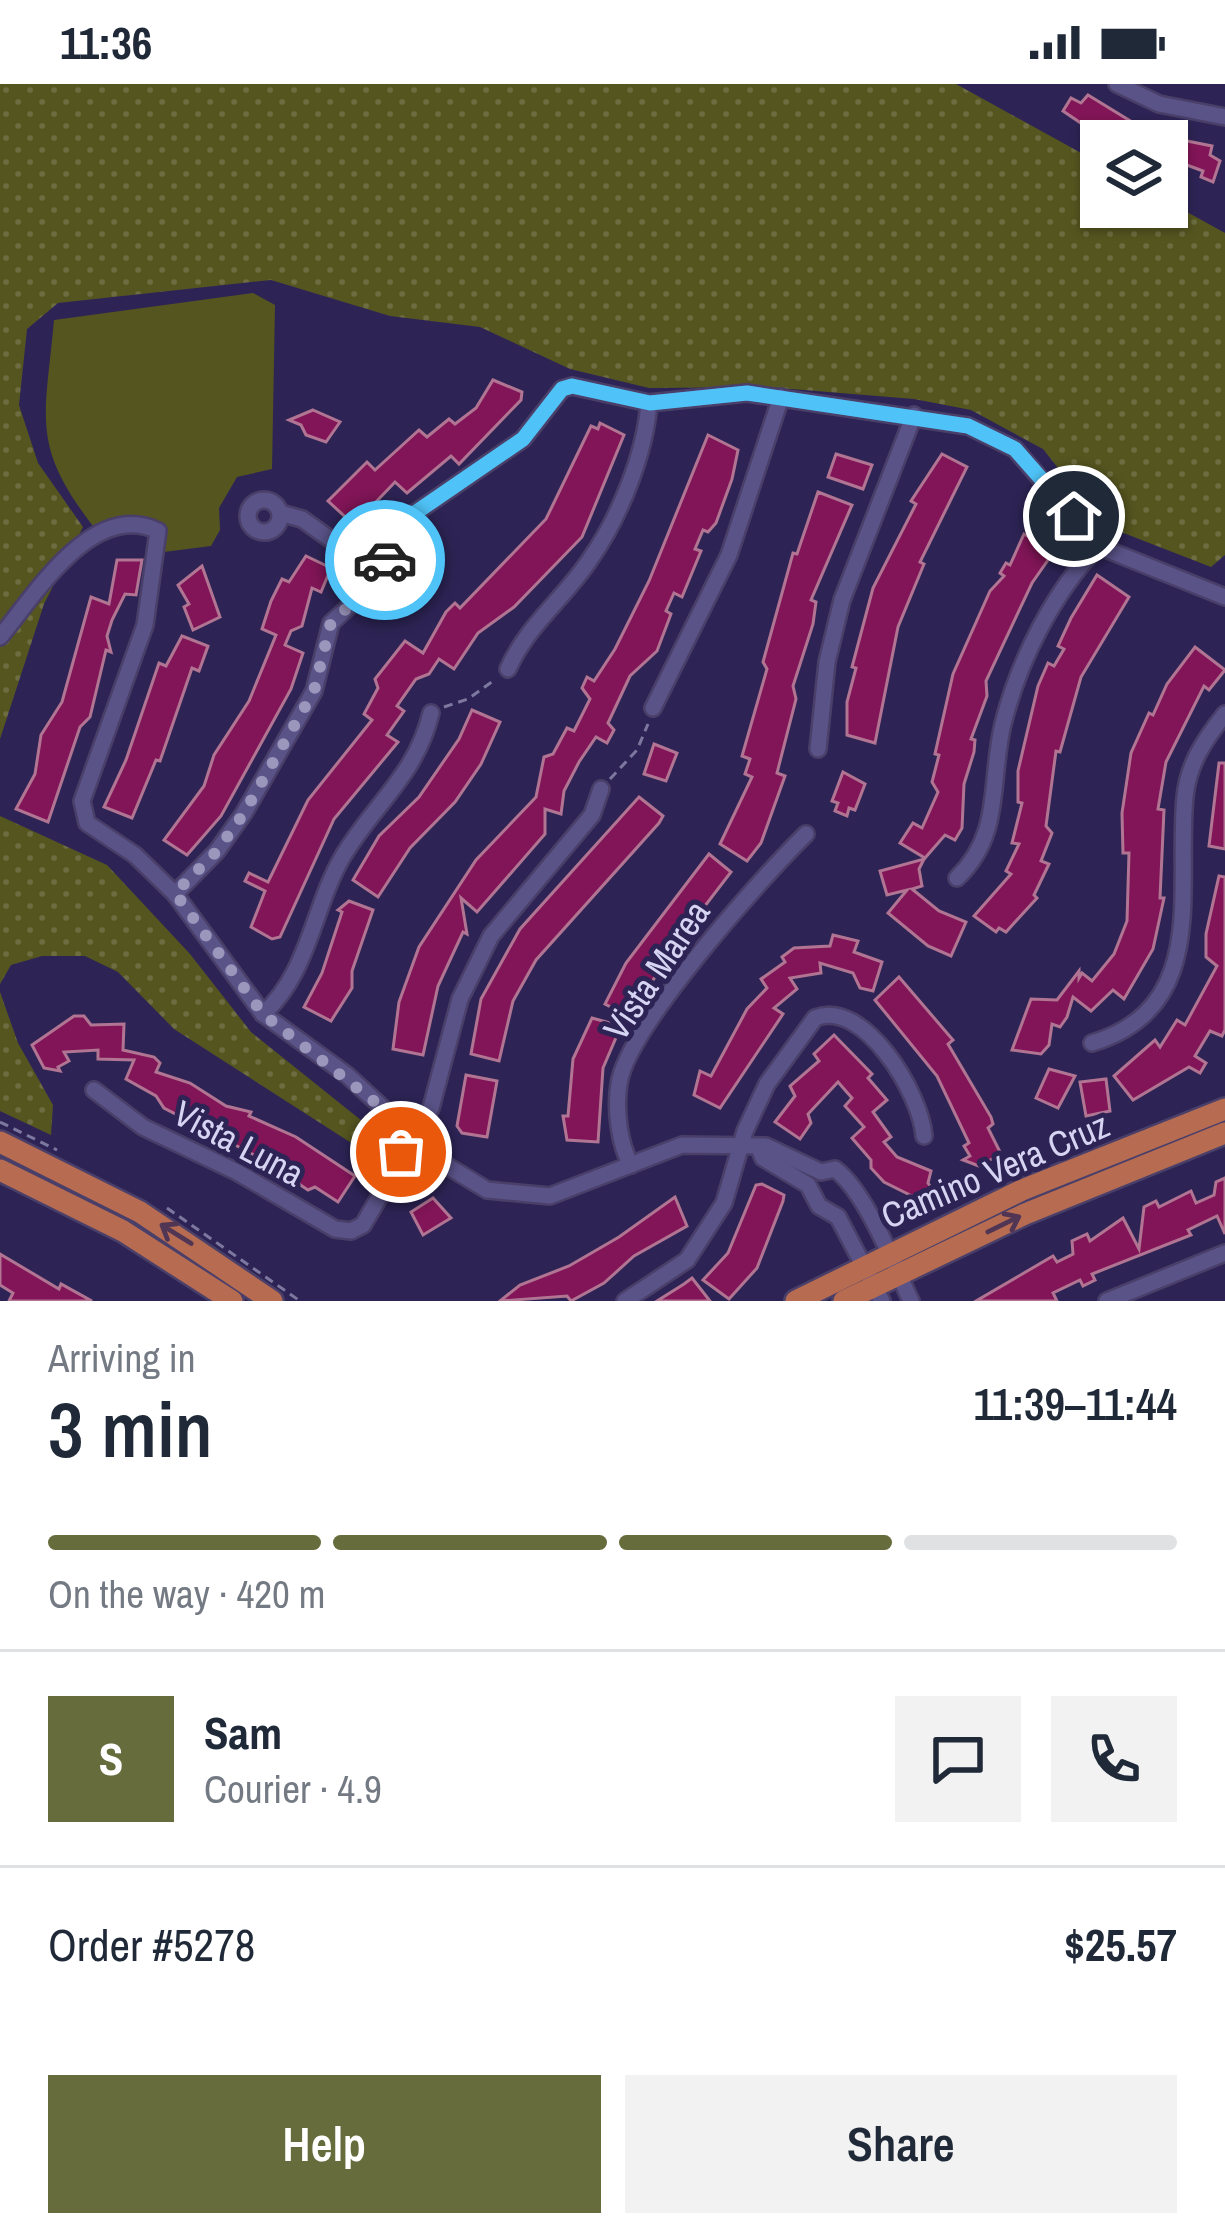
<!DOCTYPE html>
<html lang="en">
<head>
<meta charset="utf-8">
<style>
  body { margin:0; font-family:"Archivo Narrow",sans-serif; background:#f2f2f3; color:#1f2937; height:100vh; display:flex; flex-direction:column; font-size:45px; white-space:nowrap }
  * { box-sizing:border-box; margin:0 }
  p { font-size:39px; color:#747a83 }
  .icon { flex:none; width:66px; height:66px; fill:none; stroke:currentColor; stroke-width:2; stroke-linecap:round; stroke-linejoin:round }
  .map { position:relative; height:1217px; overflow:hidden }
  .panel { display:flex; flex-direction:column; background:#fff; flex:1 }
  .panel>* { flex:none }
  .fabs { position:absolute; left:1080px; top:36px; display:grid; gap:24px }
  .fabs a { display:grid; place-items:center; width:108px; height:108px; border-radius:0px; background:#fff; box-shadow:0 3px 9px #0004; font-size:60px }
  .pin { position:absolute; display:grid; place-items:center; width:102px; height:102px; color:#fff; margin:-51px; border:6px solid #fff; border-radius:50%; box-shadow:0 3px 12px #0007 }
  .courier { position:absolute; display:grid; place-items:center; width:120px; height:120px; margin:-60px; border:9px solid #4fc3f7; border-radius:50%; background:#fff; color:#222; box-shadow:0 3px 15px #0007 }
  .head em { font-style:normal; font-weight:600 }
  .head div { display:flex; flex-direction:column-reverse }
  .head { display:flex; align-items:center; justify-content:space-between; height:204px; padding:0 48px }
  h1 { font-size:78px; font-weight:600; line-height:90px }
  .bar { display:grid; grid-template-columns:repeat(4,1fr); gap:18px 12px; align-content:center; height:144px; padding:0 48px }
  .bar i { height:15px; border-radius:9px; background:#e0e1e3 }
  .bar .current { background:#676c3c }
  .bar p { grid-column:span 4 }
  .line { display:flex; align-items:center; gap:30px; padding:0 48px; border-top:3px solid #e0e1e3 }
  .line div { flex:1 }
  .round { display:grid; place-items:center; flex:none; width:126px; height:126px; border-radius:0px; background:#f2f2f3 }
  .button { display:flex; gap:24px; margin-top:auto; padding:24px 48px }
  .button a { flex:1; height:138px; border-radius:0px; background:#676c3c; color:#fff; font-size:48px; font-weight:600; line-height:138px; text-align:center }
  .button a+a { background:#f2f2f3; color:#1f2937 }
  .status { display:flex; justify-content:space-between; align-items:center; height:84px; padding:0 60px; background:#fff; direction:ltr }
  .status svg { height:33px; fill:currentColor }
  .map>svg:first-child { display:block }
  .grass { fill:url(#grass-dots) }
  .green { fill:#555520 }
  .building { fill:#811557; stroke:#b17593; stroke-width:3 }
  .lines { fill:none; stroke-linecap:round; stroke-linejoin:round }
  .minor-casing { stroke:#493f69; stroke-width:20 }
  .major-casing { stroke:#493f69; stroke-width:26 }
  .path { stroke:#7d789f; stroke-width:3; stroke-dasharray:9 6; stroke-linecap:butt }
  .minor { stroke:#5a5388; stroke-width:15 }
  .major { stroke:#b76c52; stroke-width:21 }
  .oneway { stroke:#503654 }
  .done { stroke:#9b96bb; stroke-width:12; stroke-dasharray:0 21.6 }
  .route { stroke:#4fc3f7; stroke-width:15 }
  .labels { text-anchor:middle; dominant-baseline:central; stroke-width:10; stroke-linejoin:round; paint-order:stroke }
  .street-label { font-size:36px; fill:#d6d4f2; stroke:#2d2455 }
</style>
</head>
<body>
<div class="status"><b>11:36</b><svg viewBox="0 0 49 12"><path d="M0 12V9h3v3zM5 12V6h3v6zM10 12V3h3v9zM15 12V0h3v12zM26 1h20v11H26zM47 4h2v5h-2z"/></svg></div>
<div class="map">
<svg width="1225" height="1217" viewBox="0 0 1225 1217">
  <defs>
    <pattern id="grass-dots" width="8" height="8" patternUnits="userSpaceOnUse" patternTransform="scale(3)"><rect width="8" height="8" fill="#555520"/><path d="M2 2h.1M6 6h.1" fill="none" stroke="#6d6d41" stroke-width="1.8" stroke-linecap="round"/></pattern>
  </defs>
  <rect width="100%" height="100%" fill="#2d2455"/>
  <g class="grass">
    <path d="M0,0h956l145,80v43h66v-6l58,32v322l-14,12 -108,-42 -60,-76 -72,-39 -57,-11 -147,-12 -118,1 -79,-19 -90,-42 -90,-11 -119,-36 -213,23 -31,26 -8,76 19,58 45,64 -39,77 -44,135z"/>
    <path d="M0,732l107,49 83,89 61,78 126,101 -7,22 -196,-126 -56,-57 -33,-16h-43l-31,9 -11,19z"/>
    <path d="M0,908l18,51 35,62 -2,30 -51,-24z"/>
  </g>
  <path class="green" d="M253,209l22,12 -3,164 -35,8 -18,31 1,22 -9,16 -55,7 -10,-29 -50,6c-66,-85 -51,-109 -42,-210z"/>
  <g class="building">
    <path d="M1088,11l44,27 -13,19h-18v10l-13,-9 6,-10 -31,-21 8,-13 10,5z"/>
    <path d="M1167,53l45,9 -2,9 10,6 -7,21 -12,-5 2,-6 -27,-10 -9,23z"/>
    <path d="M493,296l29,12 -1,8 -62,64 -8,-8 -44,37 -12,-11 -41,43 -26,-24 39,-39 8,8 44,-40 8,7 22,-18 6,5 21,-16z"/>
    <path d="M313,326l27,12 -14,20 -20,-7 -5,-10 -12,-5z"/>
    <path d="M600,339l24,12 -42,102 -68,70 -36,26 -24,36 -15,-10 -10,15 -13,5 -19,27 7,5 -17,24 11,7 -64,77 -54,118 -8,2 -21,-12 14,-36 -20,-10 4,-8 19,9 40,-82 64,-80 -8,-6 14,-26 -3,-9 30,-38 18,12 23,-41 9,-9 5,5 86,-89 45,-93 7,3z"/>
    <path d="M708,351l30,15 -6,29 -16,44 -8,9 -5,-2 -8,19 6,2 -19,46 -8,-4 -8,18 5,3 -14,37 -27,25 -22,47 6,7 -7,13 -11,-6 -17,25 -15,29 -3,23 -16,-5v25l-68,78 -16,-14 6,36 -4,-2 -25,54 -15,69 -30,-6 6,-47 20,-55 57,-87 60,-63 8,-40 9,-3 14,-26 7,3 16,-32 -8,-11 5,-11 7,4 21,-32 34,-68z"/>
    <path d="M836,370l36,11 -9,24 -35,-12z"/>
    <path d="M942,370l25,13 -47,95 4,2 -26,63 -23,116 -28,-8v-33l9,-34 -4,-1 21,-79 43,-84 -5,-3z"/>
    <path d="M818,408l34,13 -41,95 5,2 -3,22 -20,62 3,13 -19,74 8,3 -24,67 -14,18 -27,-17 32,-67 -7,-3 5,-15 -8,-3 25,-87 -4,-7 30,-109 4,1z"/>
    <path d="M1034,449l21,17 -23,33 -46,98 1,15 -16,43 4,1 -1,12 -10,32 -2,44 -7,12 -10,-5 -20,23 -25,-15 13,-20 9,5 16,-36 -6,-10 7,-27 -4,-1 18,-80 37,-83 14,-15 -4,-3 6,-10 4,2 14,-31 7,4z"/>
    <path d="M306,472l25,12 -10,24 -9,-4 -10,38 -11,5 -6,14 18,8 -12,36 -70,127 -34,39 -23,-15 40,-54 10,-31 35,-54 27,-66 -14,-6 9,-28 11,-22 7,3z"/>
    <path d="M117,476h25l-6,35 -11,-1 -13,26 -5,16 4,16 -5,-2 -16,67 -10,10 -32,95 -32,-13 19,-35 6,-39 21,-33 29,-105 18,7z"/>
    <path d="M202,482l18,51 -27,13 -9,-23 5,-3 -11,-19z"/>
    <path d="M1097,491l32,22 -48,80 -21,75 -4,-1 -10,75 6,7 -11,28 8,3 -15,31 3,3 -31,34 -7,-4 -3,4 -22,-16 37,-42 -5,-3 13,-27 -7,-1 10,-40 -4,-1v-31l20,-85 10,-23 6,3 10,-17 -6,-3 13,-28z"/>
    <path d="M182,552l26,10 -9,25 -7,-3 -32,93 -4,-1 -24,58 -28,-11 22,-47 33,-97 7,3z"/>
    <path d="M1195,563l30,23 -16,20 -5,-4 -38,76 -8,47 6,1 -4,88h4l-11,51 -29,50 -11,-9 -22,21 -18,-14 -6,20 -7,10 -8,-3 -3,21 -8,9 -29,-4 19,-51 26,1 22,-29v7l3,-5 10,8 22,-27 13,-33 2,-68h-6l-1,-40 9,-60 18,-40 4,2 14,-31z"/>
    <path d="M472,626l28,12 -19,42 -26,38 -45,46 -32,49 -25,-17 26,-44 40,-39 40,-58z"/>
    <path d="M654,660l23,9 -11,28 -22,-7z"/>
    <path d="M1219,679h6v86l-16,-3z"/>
    <path d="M843,688l22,12 -10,26 -6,-2 -2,8 -12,-5 3,-8 -6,-2z"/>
    <path d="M639,713l24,19 -4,7 -123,137 -23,41 -14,60 -28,-7 10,-55 39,-70z"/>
    <path d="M709,770l22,18 -63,82 -32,56 -7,6 -24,-12 21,-41z"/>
    <path d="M924,775l-5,10 3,17 -10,3 27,22 27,11 -15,34 -23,-10 -40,-33 19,-23 -20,5 -7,-24z"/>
    <path d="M1219,792l6,1v153l-3,6 -12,-5 -15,25 11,7 -6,10 -11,-6 -56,33 -19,-24 41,-36 5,7 17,-27 8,5 32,-59 -11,-9v-23z"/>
    <path d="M349,817l24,9 -21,61v17l-21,33 -27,-14 18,-34 20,-61 -4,-2z"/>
    <path d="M833,851l25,6 -4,11 28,10 -9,29 -13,-3 -7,-15 -33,-10 1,10 -31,5 7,11 -23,19 9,6 -63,94 -26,-13 6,-24 11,5 36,-67 20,-21 -6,-9 24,-17 -3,-5 12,-9 36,-2z"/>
    <path d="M899,893l54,63 -5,4 43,73 2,7 -5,4 13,26 -22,12 -16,-6 7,-4 -6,-10 5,-3 -32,-67 -62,-76z"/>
    <path d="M74,932h10l7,9 33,-1 -1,26 31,7 6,6 -4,9 34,11 36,23 25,6 -2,4 47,21 59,39 -17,26 -23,-15 -7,3 -48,-32 -96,-50 -8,-12 -30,-17 8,-19 -36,-1v-9l-34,2 5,9 -11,6 2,4 -16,-3 -12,-23z"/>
    <path d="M592,934l29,8 -18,42 -5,74 -31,-2 -4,-24h5l5,-57z"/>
    <path d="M834,951l38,39 -4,4 19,22 -14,12 18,25 -7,5 13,15 34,14 -3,12 8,12 -30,18 10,-15 -32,-16 -13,-14v-8l-19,-22 12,-11 -19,-21 7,-8 -14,-16 -30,32 3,9 -11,16 -25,-17 20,-26 -5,-10 29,-25 -5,-7z"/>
    <path d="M1049,985l26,7 -17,32 -22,-10z"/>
    <path d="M466,991l31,6 -10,56 -25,-4 -5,-7z"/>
    <path d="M1106,995l4,32 -24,5 -6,-34z"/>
    <path d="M1225,1094v56l-8,-18 -29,14 3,5 -99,39 3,6 -12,6 -3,-6 -27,13 4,8h-81l77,-45 4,6 16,-8 -1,-13 15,-7 3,7 33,-23 16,31 5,-42 12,-6 3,6 32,-16 5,12 18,-8 2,-13z"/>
    <path d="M762,1100l22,11 -1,6 -26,67 -28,31 -26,-19 25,-27 28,-68z"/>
    <path d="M675,1113l12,29 -53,30 -30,27 -33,18 -4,-5 -67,5 20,-16 49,-19 50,-29z"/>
    <path d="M433,1114l18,20 -28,17 -12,-23z"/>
    <path d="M0,1170l59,35 2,-5 31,17h-83l4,-8 -13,-8z"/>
    <path d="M692,1194l18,23h-53l27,-17z"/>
  </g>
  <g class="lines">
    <g class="minor-casing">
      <g id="minor">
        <path d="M1117,0l42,20 66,13"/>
        <circle cx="264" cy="432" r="16"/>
        <path d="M280,429l22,6 76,54"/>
        <path d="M0,553c35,-42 93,-138 158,-106l-13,94 -63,176 5,22 48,32 40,39 88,120 84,61 97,89 43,26 63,6 132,-51 84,1 55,26 14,-3c31,23 59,96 76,132"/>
        <path d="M508,585c20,-45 57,-71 83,-111 29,-42 54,-104 58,-155"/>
        <path d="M653,624l76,-153 52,-158"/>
        <path d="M818,665l9,-87 15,-62 72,-185"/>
        <path d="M957,794c46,-44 32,-96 46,-154 16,-64 50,-131 95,-178"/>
        <path d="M175,810l42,-43 27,-38 70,-122 17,-68 37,-34 31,-65 124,-85 39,-50 10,-3 77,17 98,-10 221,33 47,23 83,97 127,51"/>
        <path d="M263,930c46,-41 50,-107 80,-158 32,-53 73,-81 88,-143"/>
        <path d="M1092,959c118,-35 84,-154 93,-246 3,-33 20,-58 40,-83"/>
        <path d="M94,1006l49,37 94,45 98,57 16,2 12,-6 68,-117 29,-109 31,-63 101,-121 9,-26"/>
        <path d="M759,1064l4,10 45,27 11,21 19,11 44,84"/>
        <path d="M631,1081c-12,-21 -16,-56 -12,-81 7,-55 144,-208 187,-250"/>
        <path d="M625,1217l62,-41 37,-57 21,-72 22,-47 48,-66c49,-20 106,76 109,118"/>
        <path d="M1107,1217l118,-48"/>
      </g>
    </g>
    <g class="major-casing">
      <g id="major">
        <path d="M0,1058l140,70 132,89"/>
        <path d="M0,1086l123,61 109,70"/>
        <path d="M796,1217l226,-111 203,-81"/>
        <path d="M844,1217l181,-87 200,-81"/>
      </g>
    </g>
    <g class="path">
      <path d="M444,623l24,-8 28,-20"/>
      <path d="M610,695l27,-29 11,-26"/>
      <path d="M0,1038l57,28"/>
      <path d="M167,1124l133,93"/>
    </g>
    <use href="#minor" class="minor"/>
    <use href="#major" class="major"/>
  </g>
  <defs><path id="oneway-shaft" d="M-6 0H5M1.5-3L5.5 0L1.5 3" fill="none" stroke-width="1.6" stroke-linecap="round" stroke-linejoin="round" transform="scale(3)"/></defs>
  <g class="oneway">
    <use href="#oneway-shaft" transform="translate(1004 1140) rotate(-26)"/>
    <use href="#oneway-shaft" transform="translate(176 1150) rotate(-148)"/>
  </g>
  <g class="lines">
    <path class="done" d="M385,476l-17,30 -37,32 -17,69 -70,122 -27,38 -42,42 88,121 150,118 -12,20"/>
    <path class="route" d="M385,476l14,-36 124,-85 39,-50 10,-3 78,17 97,-10 221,33 47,23 59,67"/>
  </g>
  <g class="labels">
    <g class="street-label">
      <text transform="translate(656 886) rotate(-56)">Vista Marea</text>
      <text transform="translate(239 1059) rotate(28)">Vista Luna</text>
      <text transform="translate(995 1086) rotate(-23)">Camino Vera Cruz</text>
    </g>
  </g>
</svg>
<div class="fabs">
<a><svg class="icon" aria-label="layers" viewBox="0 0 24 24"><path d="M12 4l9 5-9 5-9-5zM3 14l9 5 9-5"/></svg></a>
</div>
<div class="pin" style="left:401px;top:1068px;background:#ea580c"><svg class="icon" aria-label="bag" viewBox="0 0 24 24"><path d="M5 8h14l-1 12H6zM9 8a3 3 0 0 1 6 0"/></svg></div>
<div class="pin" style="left:1074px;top:432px;background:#1f2937"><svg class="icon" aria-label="home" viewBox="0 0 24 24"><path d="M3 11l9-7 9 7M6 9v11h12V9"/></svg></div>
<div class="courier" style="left:385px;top:476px"><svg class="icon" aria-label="car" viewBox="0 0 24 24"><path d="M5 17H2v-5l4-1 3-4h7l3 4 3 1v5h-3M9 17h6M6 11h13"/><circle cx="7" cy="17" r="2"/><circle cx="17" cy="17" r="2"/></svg></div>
</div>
<section class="panel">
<div class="head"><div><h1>3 min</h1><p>Arriving in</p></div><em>11:39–11:44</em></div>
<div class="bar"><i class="current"></i><i class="current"></i><i class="current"></i><i></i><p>On the way · 420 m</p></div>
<div class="line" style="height:216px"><b class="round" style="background:#676c3c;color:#fff">S</b><div><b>Sam</b><p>Courier · 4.9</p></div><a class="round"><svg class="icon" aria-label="chat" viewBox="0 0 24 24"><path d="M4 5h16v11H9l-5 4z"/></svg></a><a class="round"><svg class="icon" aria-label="phone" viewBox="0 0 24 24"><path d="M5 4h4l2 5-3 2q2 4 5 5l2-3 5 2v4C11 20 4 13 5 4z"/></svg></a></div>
<div class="line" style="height:156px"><div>Order #5278</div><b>$25.57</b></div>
<div class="button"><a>Help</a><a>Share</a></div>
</section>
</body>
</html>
